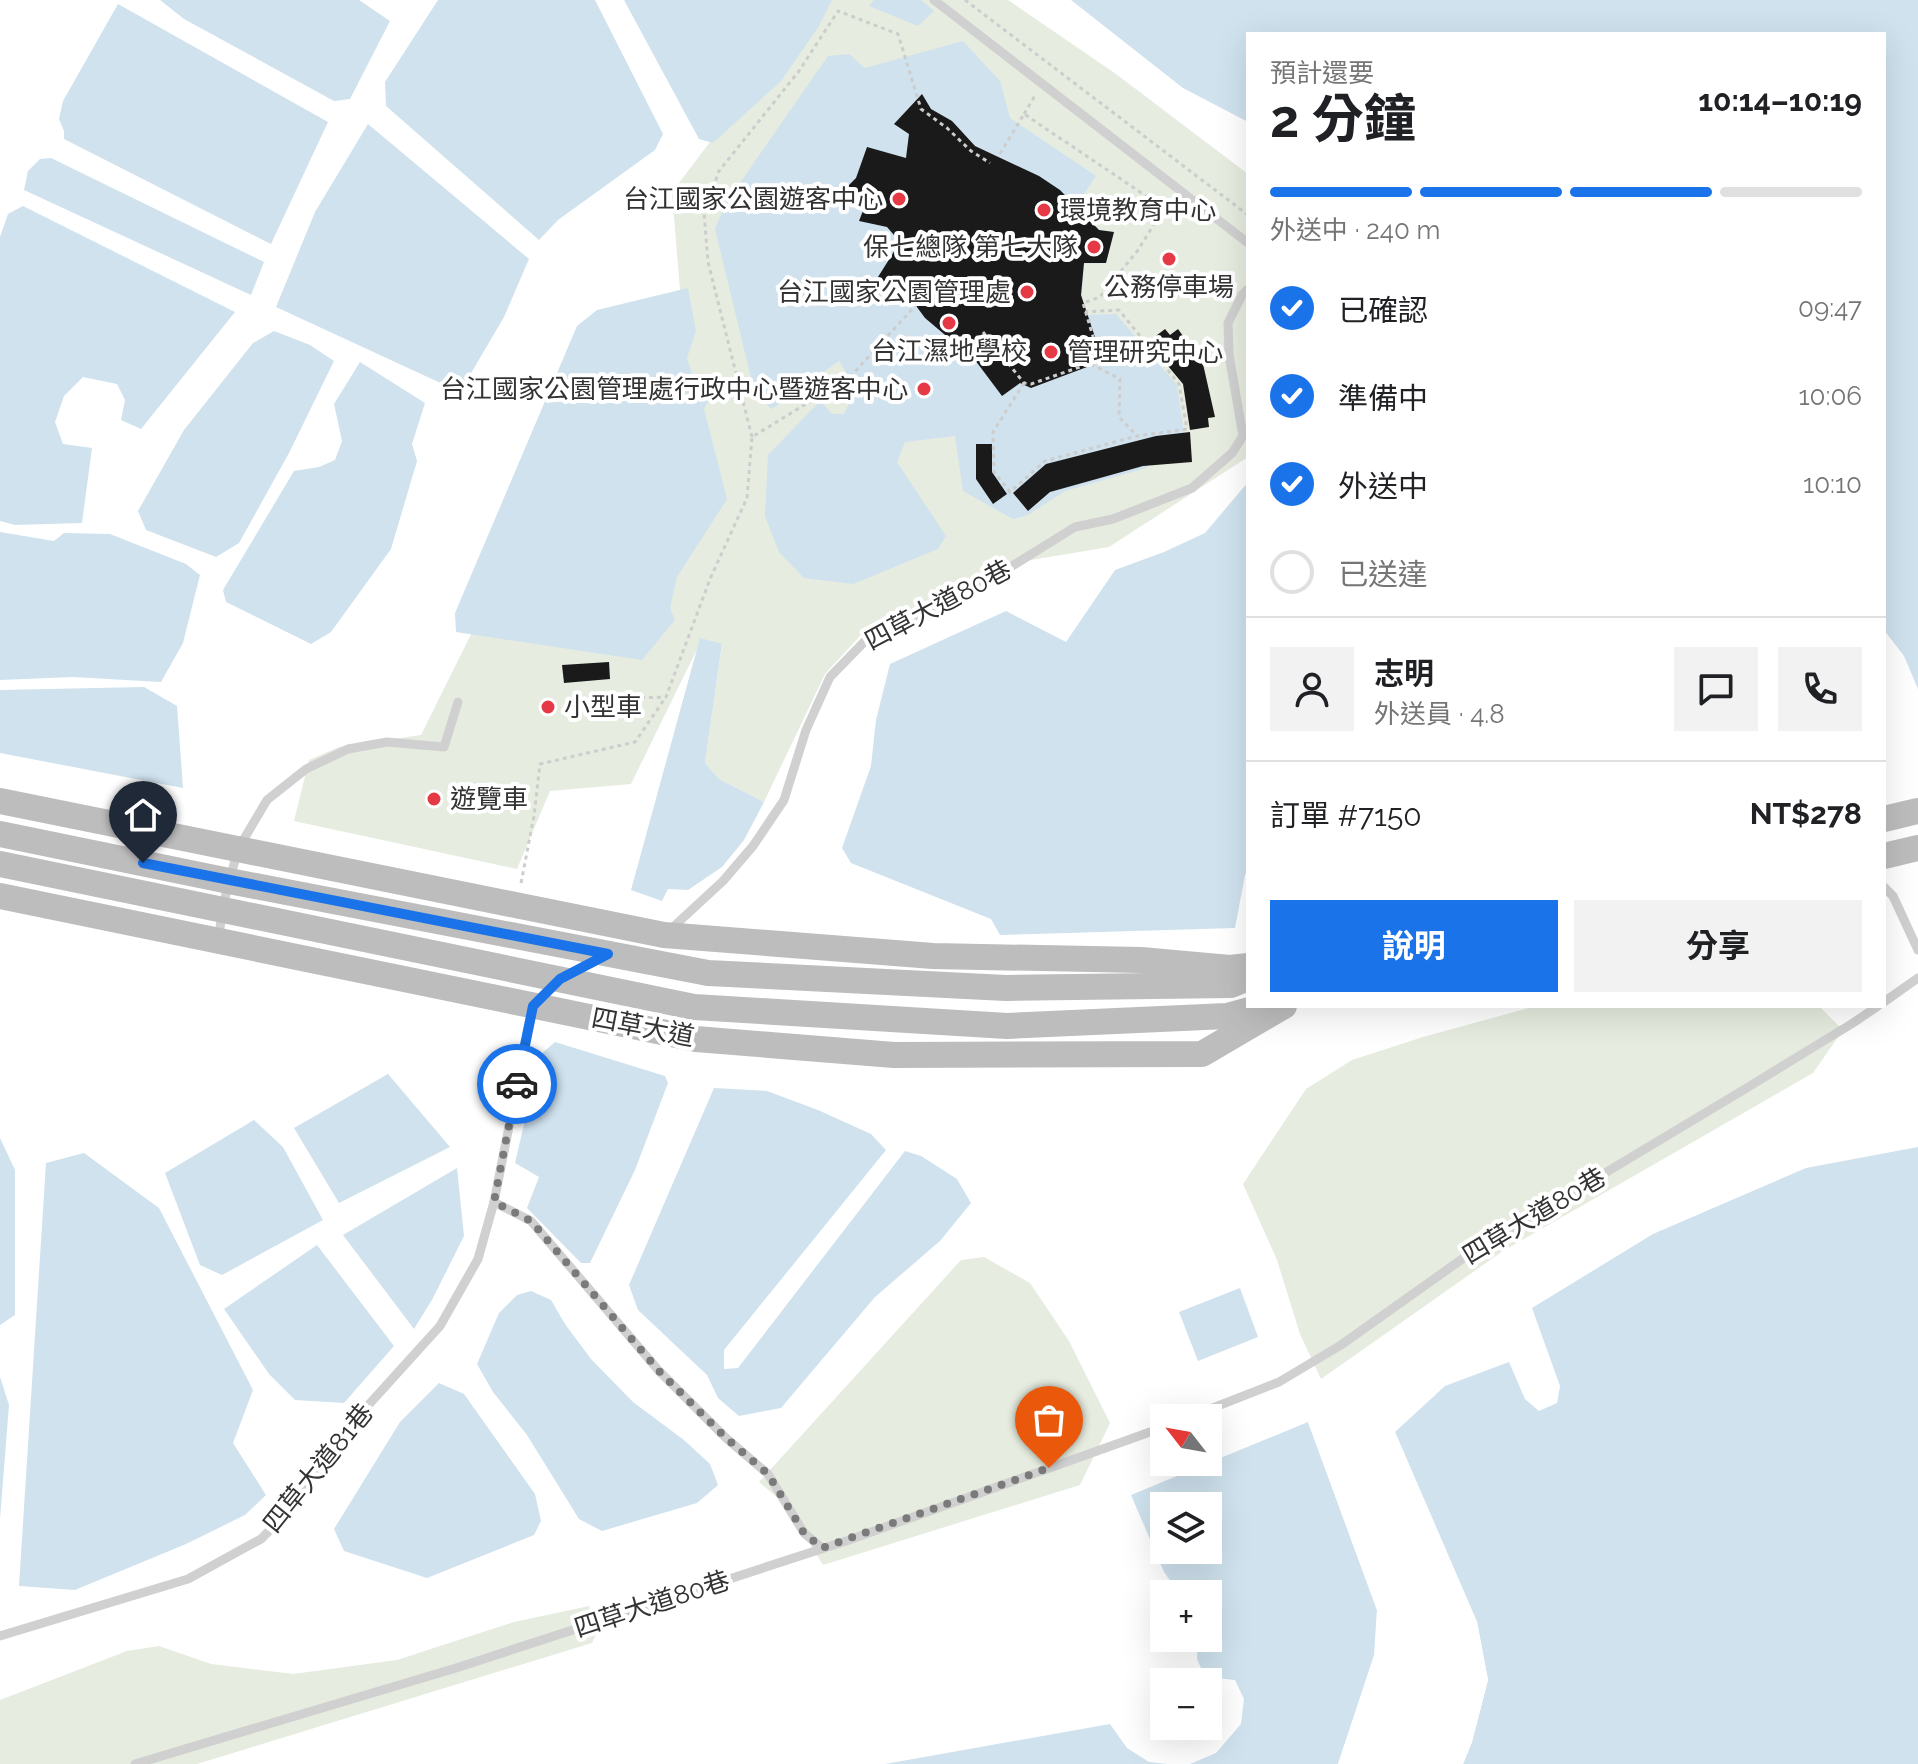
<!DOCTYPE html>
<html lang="zh-TW">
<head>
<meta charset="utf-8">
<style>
  body { margin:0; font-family:Raleway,"Noto Sans TC",sans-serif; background:#f2f2f2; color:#202124; height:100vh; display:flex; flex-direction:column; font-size:30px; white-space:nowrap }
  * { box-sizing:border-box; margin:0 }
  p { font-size:26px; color:#757577 }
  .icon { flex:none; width:44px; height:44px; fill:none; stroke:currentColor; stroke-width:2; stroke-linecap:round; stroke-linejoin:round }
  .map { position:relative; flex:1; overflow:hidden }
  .panel { position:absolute; left:1246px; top:32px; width:640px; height:976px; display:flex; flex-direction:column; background:#fff; border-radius:0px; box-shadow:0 8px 32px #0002 }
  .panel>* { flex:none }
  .needle { width:52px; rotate:301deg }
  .controls { position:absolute; left:1150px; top:1404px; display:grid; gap:16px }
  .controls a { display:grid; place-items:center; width:72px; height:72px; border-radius:0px; background:#fff; box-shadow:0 8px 32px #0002; font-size:40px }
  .pin { position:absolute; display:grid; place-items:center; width:68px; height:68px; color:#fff; margin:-82px -34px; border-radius:50% 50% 50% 0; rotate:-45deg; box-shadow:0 0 8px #0007 }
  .pin .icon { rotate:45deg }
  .courier { position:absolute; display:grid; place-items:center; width:80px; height:80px; margin:-40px; border:6px solid #1a73e8; border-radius:50%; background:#fff; color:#222; box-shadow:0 2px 10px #0007 }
  .head em { font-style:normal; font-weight:700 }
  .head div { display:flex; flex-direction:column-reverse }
  .head { display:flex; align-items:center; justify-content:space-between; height:136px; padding:0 24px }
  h1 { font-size:52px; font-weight:700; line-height:60px }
  .bar { display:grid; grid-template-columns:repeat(4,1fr); gap:12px 8px; align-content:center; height:96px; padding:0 24px }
  .bar i { height:10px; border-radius:6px; background:#e0e0e0 }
  .bar .selected { background:#1a73e8 }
  .bar p { grid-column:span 4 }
  .line { display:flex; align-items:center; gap:20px; padding:0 24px; border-top:2px solid #e0e0e0 }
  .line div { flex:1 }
  .round { display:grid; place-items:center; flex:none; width:84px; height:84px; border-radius:0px; background:#f2f2f2 }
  ol { padding:0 24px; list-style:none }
  li { display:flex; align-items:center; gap:24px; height:88px }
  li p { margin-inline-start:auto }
  li .icon { padding:8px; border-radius:50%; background:#1a73e8; color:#fff; stroke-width:4 }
  li:last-child { color:#757577 }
  li i { width:44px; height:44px; border:4px solid #e0e0e0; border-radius:50% }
  .button { display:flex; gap:16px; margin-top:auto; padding:16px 24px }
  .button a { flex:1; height:92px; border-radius:0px; background:#1a73e8; color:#fff; font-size:32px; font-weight:700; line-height:92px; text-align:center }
  .button a+a { background:#f2f2f2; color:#202124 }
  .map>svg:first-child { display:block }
  .green { fill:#e6ecdf }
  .water { fill:#cfe2ee; fill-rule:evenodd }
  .pier { fill:#fff }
  .building { fill:#1a1a1a }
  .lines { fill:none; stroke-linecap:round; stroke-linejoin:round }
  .path { stroke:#cdcdcd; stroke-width:3; stroke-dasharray:4 4; stroke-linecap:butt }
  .lane { stroke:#d0d0d0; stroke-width:9 }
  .secondary { stroke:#bdbdbd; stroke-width:26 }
  .done { stroke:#7a7a7a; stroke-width:8; stroke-dasharray:0 14.4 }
  .route { stroke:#1a73e8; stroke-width:10 }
  .poi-dot { fill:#e63946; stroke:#fff; stroke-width:3 }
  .labels { text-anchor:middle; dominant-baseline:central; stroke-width:8; stroke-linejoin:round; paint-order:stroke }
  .poi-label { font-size:26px; fill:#333; stroke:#fff; text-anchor:end }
  .street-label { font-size:26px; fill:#333; stroke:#fff }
</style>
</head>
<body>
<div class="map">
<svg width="1918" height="1764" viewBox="0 0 1918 1764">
  <rect width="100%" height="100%" fill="#fff"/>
  <g class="green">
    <path d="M818,0h190l108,74 132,100v283l-139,90 -126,21 6,7 -129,61 -35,38 -61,128 -45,-23 -14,-16 17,-118 -20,-6 -71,145 -81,7 -33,78 -223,-48 15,-61 30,-13 82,-12 142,-286 118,-147 -9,-110z"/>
    <path d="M1536,1006h283l24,24 -30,43 -310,178 -182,128 -21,-45 -23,-74 -34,-76 63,-95 46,-29 71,-23z"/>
    <path d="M984,1257l46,26 39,58 41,82 -30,62 -257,80 -37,-60 -27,-23 202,-222z"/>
    <path d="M589,1606l8,26 -5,11 -395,121h-197v-64l127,-49 32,-5 52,18 82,10 104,-14 117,-38z"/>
  </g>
  <g class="water">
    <path d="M160,0h199l31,21 -40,78 -16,2 -150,-82z"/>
    <path d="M438,0h157l68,134 -8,16 -97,70 -19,20 -153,-134 -1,-24z"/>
    <path d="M624,0h208l-13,26 -38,55 -68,62 -14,-4z"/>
    <path d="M874,0h47l13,11 -16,15 -49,-20z"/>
    <path d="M1071,0h847v689l-14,-33 -20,-26v-596h-636v88l-65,-34z"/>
    <path d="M118,4l210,118 -57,122 -207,-105v-8l-5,-12 4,-18z"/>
    <path d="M963,41l37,40 10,37 86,58 -20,30 23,24 15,2 -8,31 -38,1 -4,6 19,6 -2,34 5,-1 2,6 28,-1 61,71 7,48 -38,35 -81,23 -37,24 -15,4 -50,-28 -8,-55 -50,6 -8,20 49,74 -8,13 -85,35 -49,-6 -25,-26 -14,-36 3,-61 52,-54 12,13h12l12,-25 -17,-28 -67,48 -13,-11 -8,-20 -36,-149 11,-26 102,-147 21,-2 16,14z"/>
    <path d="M368,124l161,135 -25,58 -44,75 -184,-85 39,-95z"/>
    <path d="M51,158l213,104 -13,33 -227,-105 4,-19 12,-12z"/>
    <path d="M23,206l212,106 -94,117 -20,-9 4,-20 -8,-16 -34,-7 -19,19 -9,26 8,22 29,4 -10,75 -67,2 -15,-4v-284l8,-23z"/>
    <path d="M688,288l8,43 -9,27 7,23 19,11 -9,17 23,90 -50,78 -7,31 5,12 -33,40 -186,-28 -1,-19 122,-287 20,-16z"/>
    <path d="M274,331l36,14 24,16 -45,92 -50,90 -23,14 -70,-27 -8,-19 46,-81 69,-87z"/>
    <path d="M360,362l65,41 -13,41 5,17 -26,88 -60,83 -20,12 -85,-42 -3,-12 71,-119 25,-4 16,-7 7,-19 -8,-37z"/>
    <path d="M1248,482v388l-3,5 -10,53 -235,7 -9,-16 -140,-56 -9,-15 29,-82 5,-46 14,-56 116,-53 60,31 49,-72 49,-18 41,-19z"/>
    <path d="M0,532l54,9 10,-8 46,1 76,30 14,11 -17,68 -22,39 -88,-5 -73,3z"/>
    <path d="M700,638l22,6 -17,119 14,16 45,23 -20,38 -22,27 -34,23 -20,-1 -6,12 -31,-11z"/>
    <path d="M144,687l33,19 6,82 -183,-35v-63z"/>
    <path d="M555,1042l110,34 3,7 -33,87 -45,93h-9l-54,-55 12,-31 -24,-14 25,-108z"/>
    <path d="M388,1074l62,73 -111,56 -45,-75z"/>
    <path d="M714,1088l53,3 51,19 53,24 15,16 -162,200v19l14,-1 167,-217 16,5 36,23 14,24 -31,38 -65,56 -94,111 -42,8 -21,-18 -11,-23 -69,-65 -9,-25z"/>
    <path d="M254,1120l29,27 40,73 -101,55 -22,-10 -35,-92z"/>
    <path d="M0,1138l15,32v145l-15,10z"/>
    <path d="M1918,1147v617h-455l9,-22 16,-62 -11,-58 -82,-190 50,-46 64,-24 16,37 14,12 18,-8 3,-17 -28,-78 121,-74 153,-66z"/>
    <path d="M84,1153l75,55 94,182 -20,53 33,52 -21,20 -59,29 -111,46 -56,-4 27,-423z"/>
    <path d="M457,1168l7,68 -31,62 -19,31 -71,-94z"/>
    <path d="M317,1245l77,101 -50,57 -49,-3 -26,-26 -45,-65z"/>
    <path d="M1240,1288l18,49 -60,24 -19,-49z"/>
    <path d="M531,1291l20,9 14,24 26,35 42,43 51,38 26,24 8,21 -21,18 -95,28 -23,-12 -52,-84 -34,-43 -16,-28 22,-51 18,-18z"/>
    <path d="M0,1377l9,28 -9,114z"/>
    <path d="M439,1383l25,11 71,100 6,27 -7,14 -107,43 -83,-27 -10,-22 66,-107z"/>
    <path d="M1308,1422l69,188 -2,45 -37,109h-148l26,-11 25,-29 3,-25 -9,-19 -30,-3 -8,-18 1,-21h10v-44h-28l-16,-22 -33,-77zM1164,1506h44v44h-44z"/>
    <path d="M1110,1724l17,24 22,14 19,2h-283z"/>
  </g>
  <g class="pier">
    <path d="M1308,1422h4l69,188 -3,45 -36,109h-4l36,-109 3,-45z"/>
    <path d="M1392,1429l3,3 82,190 11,58 -16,62 -9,22h-4l9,-23 16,-61 -11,-57 -82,-189z"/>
  </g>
  <g class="building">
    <path d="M922,94l9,15 21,12 23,25 64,30 21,14 39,40 15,2 -8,31h-22l-3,32 22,66 -72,27 -11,-5 -18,13 -36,-48 -2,3 -39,-33 -14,-19 -33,-22 22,-35 -13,-15 -28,-6 7,-18 -27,-8 17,-17 11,-31 39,11 3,-24 -15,-10z"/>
    <path d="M1165,329l5,6 8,-6 25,35 12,53 -7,1 1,9 -19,3 -7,-46 -35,-42z"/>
    <path d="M1190,432l2,30 -49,4 -93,26 -22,19 -15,-18 33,-29 110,-28z"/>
    <path d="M976,444h16v28l15,22 -14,10 -17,-25z"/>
    <path d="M609,662l1,17 -46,4 -2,-18z"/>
  </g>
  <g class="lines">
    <g class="path">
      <path d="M965,0l283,215"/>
      <path d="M1024,114l12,-20"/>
      <path d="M983,332l41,51 7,1 69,-24 -17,-57 17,-6 38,-47 26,-42 -140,-94 -26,43"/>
      <path d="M1091,364l29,15 -1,38 18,19"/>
      <path d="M1024,383l-31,49 1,40 16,20 35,-31 92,-25 50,-7 -8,-45 -60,-74 -34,2"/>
      <path d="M752,437l-44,-175 -4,-49 15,-42 80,-100 39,-60 60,23 23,75 26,19 24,23 19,12"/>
      <path d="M633,698l33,-1 44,-118 37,-81 5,-61 98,-60 66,-72"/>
      <path d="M521,883l13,-67 6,-52 95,-22 31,-45"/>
    </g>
    <g class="lane">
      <path d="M934,0l314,243"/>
      <path d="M1884,887l9,9 25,54"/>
      <path d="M671,929l52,-48 30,-35 31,-46 22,-70 24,-53 36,-37 54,-25 76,-39 79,-49 38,-8 79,-31 40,-35 11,-17 -14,-81 -1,-32 14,-28 6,-6"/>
      <path d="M219,938l3,-29 16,-60 29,-49 39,-31 42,-20 39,-7 57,5 14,-45"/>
      <path d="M569,974l30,-15"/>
      <path d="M1884,1002l34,-24"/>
      <path d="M494,1202l37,19 128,150 67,67 42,36 36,59 18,15"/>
      <path d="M1187,1418l92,-36 62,-37 124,-88 280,-168 108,-66 25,-17"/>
      <path d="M0,1636l188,-57 73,-40 30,-30 72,-98 77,-85 38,-67 16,-57 39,-196 24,-24"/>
      <path d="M135,1764l321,-96 393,-128 315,-113"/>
    </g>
    <g class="secondary">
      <path d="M0,801l664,134 269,21 208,4 89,8 18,-2"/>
      <path d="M1884,819l34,-8"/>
      <path d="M0,834l229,47 479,92 298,15 225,-3 17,-7"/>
      <path d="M1884,856l34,-8"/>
      <path d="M0,864l694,143 313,19 220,-10 37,-10"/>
      <path d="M0,896l696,143 198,16 308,-1 82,-48"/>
    </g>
  </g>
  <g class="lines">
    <path class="done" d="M517,1084l-23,118 37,19 128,150 67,67 42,36 36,59 18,15 227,-80"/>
    <path class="route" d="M143,863l465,91 -48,25 -27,27 -16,78"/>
  </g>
  <g class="poi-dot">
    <circle cx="899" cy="199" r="8"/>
    <circle cx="1044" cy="210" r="8"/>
    <circle cx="1094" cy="247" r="8"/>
    <circle cx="1169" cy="259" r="8"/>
    <circle cx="1027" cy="292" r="8"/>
    <circle cx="949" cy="323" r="8"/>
    <circle cx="1051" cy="352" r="8"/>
    <circle cx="924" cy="389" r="8"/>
    <circle cx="548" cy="707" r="8"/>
    <circle cx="434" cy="799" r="8"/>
  </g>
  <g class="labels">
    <g class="poi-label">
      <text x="883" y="199">台江國家公園遊客中心</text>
      <text x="1060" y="210" text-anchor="start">環境教育中心</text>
      <text x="1078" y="247">保七總隊 第七大隊</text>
      <text x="1169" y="287" text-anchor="middle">公務停車場</text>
      <text x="1011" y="292">台江國家公園管理處</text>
      <text x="949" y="351" text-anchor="middle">台江濕地學校</text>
      <text x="1067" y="352" text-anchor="start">管理研究中心</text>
      <text x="908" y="389">台江國家公園管理處行政中心暨遊客中心</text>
      <text x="564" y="707" text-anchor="start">小型車</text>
      <text x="450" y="799" text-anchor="start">遊覽車</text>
    </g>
    <g class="street-label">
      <text transform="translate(938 605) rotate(-28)">四草大道80巷</text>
      <text transform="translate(643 1027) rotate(11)">四草大道</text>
      <text transform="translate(1534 1216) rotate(-31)">四草大道80巷</text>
      <text transform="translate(318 1468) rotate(-51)">四草大道81巷</text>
      <text transform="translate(652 1604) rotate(-18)">四草大道80巷</text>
    </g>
  </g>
</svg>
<div class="controls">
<a><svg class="needle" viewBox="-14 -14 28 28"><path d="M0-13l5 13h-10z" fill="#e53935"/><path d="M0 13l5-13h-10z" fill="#757577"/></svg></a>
<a><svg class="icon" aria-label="layers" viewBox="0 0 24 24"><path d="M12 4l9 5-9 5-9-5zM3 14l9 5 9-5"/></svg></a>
<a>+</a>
<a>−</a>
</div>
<div class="pin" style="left:1049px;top:1468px;background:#ea580c"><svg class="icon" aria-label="bag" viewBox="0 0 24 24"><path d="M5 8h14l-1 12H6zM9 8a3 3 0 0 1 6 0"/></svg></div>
<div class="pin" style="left:143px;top:863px;background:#1f2937"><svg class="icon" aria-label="home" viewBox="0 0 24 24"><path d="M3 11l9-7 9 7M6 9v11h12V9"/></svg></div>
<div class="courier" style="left:517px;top:1084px"><svg class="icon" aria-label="car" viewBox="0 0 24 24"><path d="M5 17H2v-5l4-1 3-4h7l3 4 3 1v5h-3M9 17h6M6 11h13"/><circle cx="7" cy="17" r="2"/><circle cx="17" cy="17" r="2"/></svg></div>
<section class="panel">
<div class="head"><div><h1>2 分鐘</h1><p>預計還要</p></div><em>10:14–10:19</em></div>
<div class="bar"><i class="selected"></i><i class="selected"></i><i class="selected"></i><i></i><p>外送中 · 240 m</p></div>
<ol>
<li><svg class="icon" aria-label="check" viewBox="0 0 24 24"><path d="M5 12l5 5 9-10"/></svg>已確認<p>09:47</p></li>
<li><svg class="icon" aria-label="check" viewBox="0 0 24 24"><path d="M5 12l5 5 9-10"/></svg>準備中<p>10:06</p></li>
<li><svg class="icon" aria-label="check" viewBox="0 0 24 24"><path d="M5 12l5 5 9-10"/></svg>外送中<p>10:10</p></li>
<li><i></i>已送達</li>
</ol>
<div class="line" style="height:144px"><a class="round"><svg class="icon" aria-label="person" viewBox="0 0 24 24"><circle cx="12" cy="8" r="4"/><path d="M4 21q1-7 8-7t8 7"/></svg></a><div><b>志明</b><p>外送員 · 4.8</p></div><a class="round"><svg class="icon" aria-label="chat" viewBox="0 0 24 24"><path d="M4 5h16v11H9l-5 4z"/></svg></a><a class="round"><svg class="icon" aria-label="phone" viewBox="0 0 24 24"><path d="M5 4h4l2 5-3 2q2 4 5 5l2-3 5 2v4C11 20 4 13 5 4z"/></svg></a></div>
<div class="line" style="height:104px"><div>訂單 #7150</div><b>NT$278</b></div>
<div class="button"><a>說明</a><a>分享</a></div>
</section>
</div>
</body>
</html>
